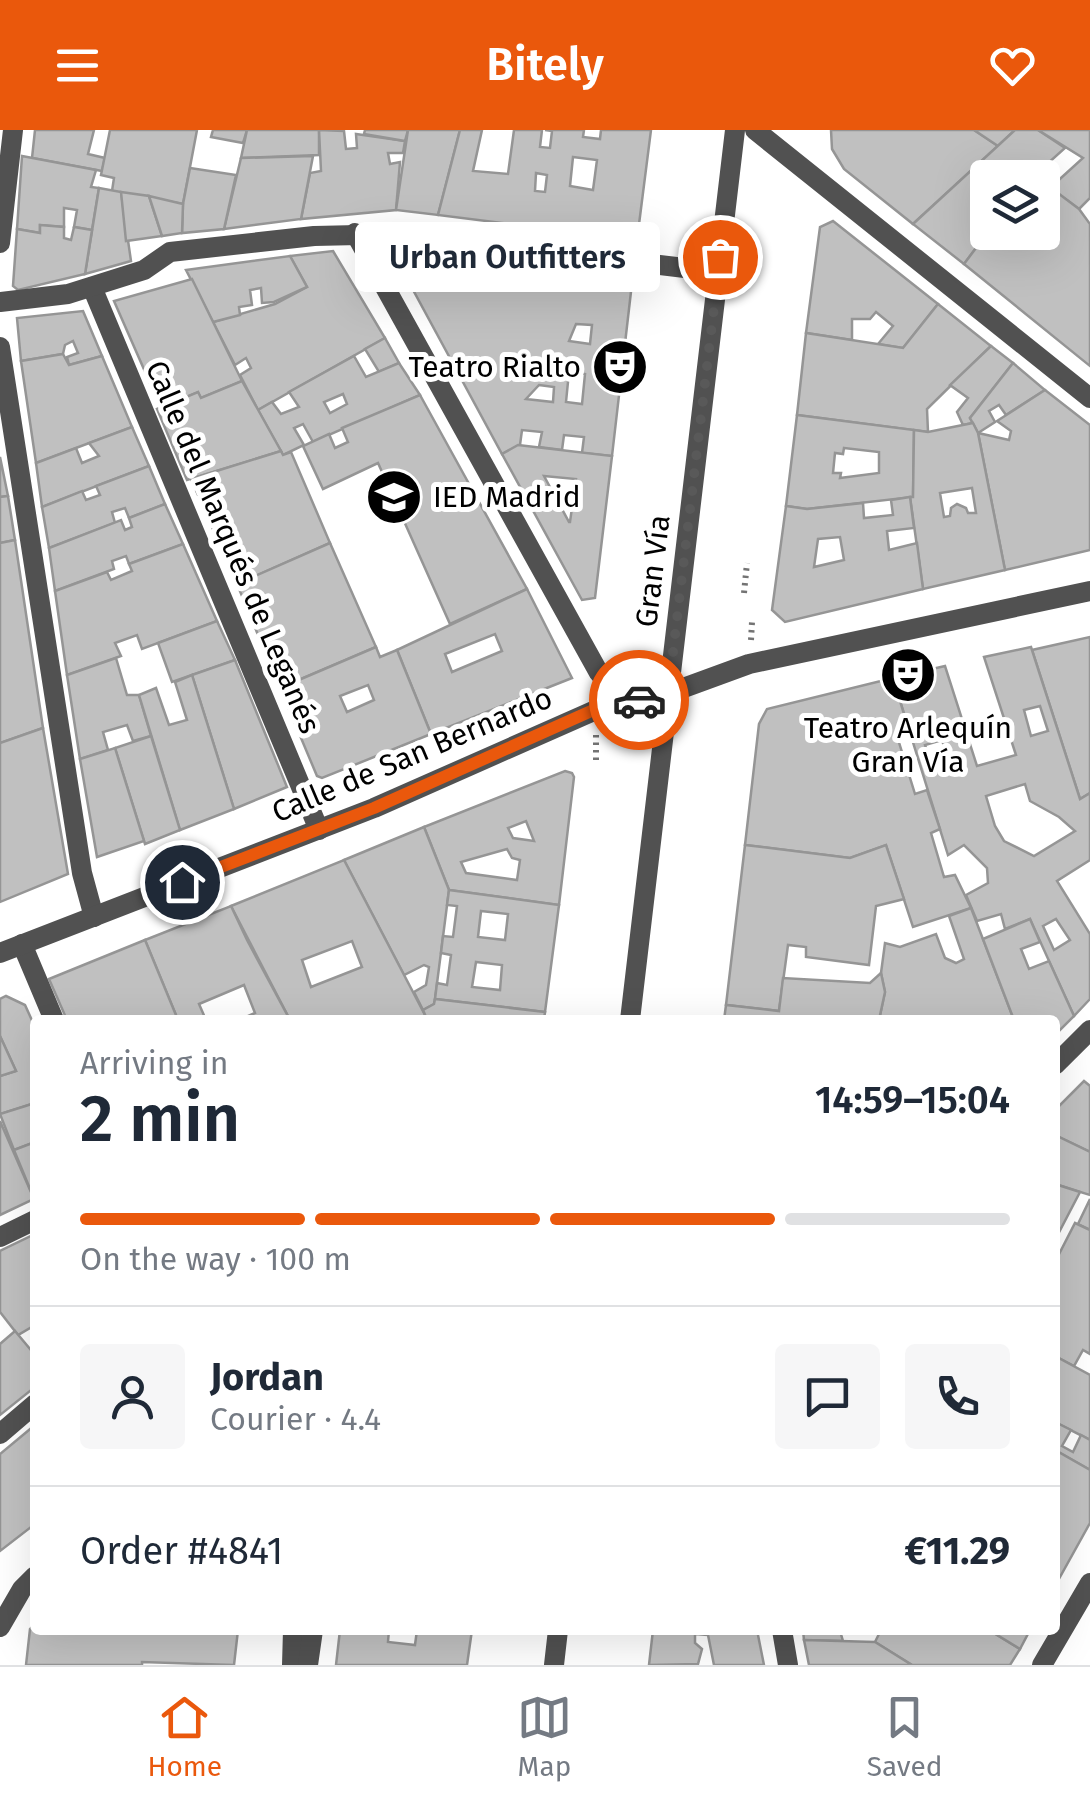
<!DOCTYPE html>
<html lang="en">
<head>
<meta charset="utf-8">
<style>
  body { margin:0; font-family:"Fira Sans",sans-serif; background:#f6f6f7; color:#1f2937; height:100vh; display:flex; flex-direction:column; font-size:38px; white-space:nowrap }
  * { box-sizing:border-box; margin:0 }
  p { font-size:32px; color:#747a83 }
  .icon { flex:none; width:55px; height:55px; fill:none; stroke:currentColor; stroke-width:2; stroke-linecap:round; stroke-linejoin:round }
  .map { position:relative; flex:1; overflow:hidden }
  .drawer { position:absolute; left:30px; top:885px; width:1030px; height:620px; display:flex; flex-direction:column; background:#fff; border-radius:10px; box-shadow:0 10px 40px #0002 }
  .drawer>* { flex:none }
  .tools { position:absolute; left:970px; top:30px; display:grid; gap:20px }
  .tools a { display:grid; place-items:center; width:90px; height:90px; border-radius:10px; background:#fff; box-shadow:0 10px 40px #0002; font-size:50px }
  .pin { position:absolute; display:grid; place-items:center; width:85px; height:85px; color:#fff; margin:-42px; border:5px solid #fff; border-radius:50%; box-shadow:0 2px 10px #0007 }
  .courier { position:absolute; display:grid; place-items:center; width:100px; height:100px; margin:-50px; border:8px solid #ea580c; border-radius:50%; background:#fff; color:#222; box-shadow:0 2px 12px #0007 }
  .bubble { position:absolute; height:70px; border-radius:10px; background:#fff; box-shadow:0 10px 40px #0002; font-size:32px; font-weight:600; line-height:70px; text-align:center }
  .head em { font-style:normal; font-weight:600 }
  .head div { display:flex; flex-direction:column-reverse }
  .head { display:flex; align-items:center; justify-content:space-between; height:170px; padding:0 50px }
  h1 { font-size:65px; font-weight:600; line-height:75px }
  .bar { display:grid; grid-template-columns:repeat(4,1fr); gap:15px 10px; align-content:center; height:120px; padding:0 50px }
  .bar i { height:12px; border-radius:8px; background:#e0e1e3 }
  .bar .selected { background:#ea580c }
  .bar p { grid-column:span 4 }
  .line { display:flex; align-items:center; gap:25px; padding:0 50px; border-top:2px solid #e0e1e3 }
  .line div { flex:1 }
  .round { display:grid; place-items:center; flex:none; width:105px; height:105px; border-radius:10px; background:#f6f6f7 }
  header { display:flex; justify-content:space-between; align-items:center; height:130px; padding:0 50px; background:#ea580c; color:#fff; font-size:45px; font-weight:600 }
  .tab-bar { display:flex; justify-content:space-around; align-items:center; height:140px; border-top:2px solid #e0e1e3; background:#fff; font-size:28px; color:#747a83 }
  .tab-bar a { display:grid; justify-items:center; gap:5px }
  .tab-bar .selected { color:#ea580c }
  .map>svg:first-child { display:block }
  .building { fill:#c0c0c0; stroke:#959595; stroke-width:2.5; fill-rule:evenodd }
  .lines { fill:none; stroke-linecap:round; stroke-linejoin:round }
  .path { stroke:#737373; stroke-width:6; stroke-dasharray:2.5 5; stroke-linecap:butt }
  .pedestrian { stroke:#515151; stroke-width:20 }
  .minor { stroke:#515151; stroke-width:20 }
  .tertiary { stroke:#515151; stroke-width:20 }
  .done { stroke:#595959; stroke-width:10; stroke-dasharray:0 18 }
  .route { stroke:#ea580c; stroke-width:12 }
  .labels { text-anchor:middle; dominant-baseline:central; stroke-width:10; stroke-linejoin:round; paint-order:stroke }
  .poi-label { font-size:30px; fill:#000; stroke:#fff; text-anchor:end }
  .street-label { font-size:30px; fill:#000; stroke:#fff }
</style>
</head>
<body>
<header><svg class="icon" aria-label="menu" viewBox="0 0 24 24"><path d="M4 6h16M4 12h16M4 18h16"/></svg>Bitely<svg class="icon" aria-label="heart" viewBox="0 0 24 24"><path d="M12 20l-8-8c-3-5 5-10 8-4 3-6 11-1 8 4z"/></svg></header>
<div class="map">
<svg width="1090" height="1535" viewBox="0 0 1090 1535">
  <rect width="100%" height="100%" fill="#fff"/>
  <g class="building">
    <path d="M35,0h59l-6,24 17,4 -3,13 -70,-13z"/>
    <path d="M110,0h87l-14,74 -71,-13 2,-13 -13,-3z"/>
    <path d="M213,0h34l-4,13 -32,-6z"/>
    <path d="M247,0h72v25l-78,3z"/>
    <path d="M319,0l25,1 2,18 11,-1 -1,-14 49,7 -2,12h-15l2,11 10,-2 -4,48 -95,9 9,-46 11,-2z"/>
    <path d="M365,0h43l-3,11 -41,-7z"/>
    <path d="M408,0h52l-22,85 -42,-5z"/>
    <path d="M460,0h22l-9,41 35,3 6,-44h28l-2,17 10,1 2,-17 -7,-1h39l-1,7 17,2 1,-9h50l-14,110 -199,-25zM573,27l24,3 -4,30 -23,-4zM536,43l11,2 -2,17 -10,-1z"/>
    <path d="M831,0h143l24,16 -85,78 -69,-55 -12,-20z"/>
    <path d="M974,0h41l-17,16z"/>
    <path d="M1015,0h23l27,18 -29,26 3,4h-51v54l-24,32 -51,-40z"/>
    <path d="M1038,0h52v68l-11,11 -29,-21 33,-30z"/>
    <path d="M22,26l74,14 -5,17 8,1 -7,42 -18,-3 3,-17 -13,-2v19l-24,-2v8l-23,-4z"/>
    <path d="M313,26l-12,63 -77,10 17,-71z"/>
    <path d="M190,38l46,7 -12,54 -42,4 1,-29z"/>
    <path d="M1042,51l37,28 11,15v142l-126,-102 24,-32h54z"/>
    <path d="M99,58l22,4 10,69 -46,13z"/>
    <path d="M121,62l28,4 13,40 -36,5z"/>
    <path d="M149,66l34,8 -1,29 -20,3z"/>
    <path d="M833,91l105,83 -35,44 -25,-4 15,-18 -17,-14 -6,7h-18v21l-46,-7 14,-106z"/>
    <path d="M40,95l24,2v11l7,2 3,-13 18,3 -7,44 -67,16 -5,-4 4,-57 23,4z"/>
    <path d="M333,121l52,87 -127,72 -18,-35 11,-7 -5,-10 -11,7 -22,-43 62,-18 32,-17 -17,-31z"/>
    <path d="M290,126l17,31 -33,15 -12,1 -1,-15 -11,2 2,15 -13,2 1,8 -27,7 -27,-52z"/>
    <path d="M415,129l217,24 -20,173 -30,-3 2,-16 -20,-2 -2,15 -23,-3 3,-15 -20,-2 -2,15 -18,9 -97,-179zM576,194l16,1 -2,19 -21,-3zM569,242l16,2 -3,30 -16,-2zM539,255l15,2 -1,15 -27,-3z"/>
    <path d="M192,149l50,102 -41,17 -3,-6 -37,16 -47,-107z"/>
    <path d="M938,174l53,42 -64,63 1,23 -131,-17 9,-82 97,15z"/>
    <path d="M83,181l19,45 -33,9 -2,-8 11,-4 -5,-12 -8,4 -2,9 -42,7 -4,-43z"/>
    <path d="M385,208l14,25 -20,9 -14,-23z"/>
    <path d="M991,216l22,17 -43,55 3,5 -10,2 -6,-13 11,-14 -18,-13z"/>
    <path d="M63,224l6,11 33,-9 30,71 -96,36 -15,-102z"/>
    <path d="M354,226l12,21 33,-14 21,32 -107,47 -10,-18 -9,4 10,17 -21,10 -25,-45 14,-8 9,12 18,-7 -10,-15zM343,264l4,10 -17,9 -6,-11z"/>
    <path d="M1013,233l32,27 -39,25 -7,-10 -10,6 6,11 -17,11 -8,-15z"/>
    <path d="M242,251l39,70 -94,29 -30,-71 41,-17 3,6z"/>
    <path d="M1045,260l45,35v125l-85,20 -27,-137 31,7 2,-9 -14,-10z"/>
    <path d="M420,265l107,194 -77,35 -72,-161 -55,26 -20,-43 26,-12 6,14 13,-6 -6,-14z"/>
    <path d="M797,285l117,15 -1,67 -106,12 -21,-3zM844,318l35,4v21l-39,5 1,-5h-8l2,-20 8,1z"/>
    <path d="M973,293l5,10 27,137 -82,19 -13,-92h3l1,-67 14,2zM972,358l4,25h-8l-2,-5 -9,-4 -6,4 -1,8 -6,1 -4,-24z"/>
    <path d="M132,297l17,39 -107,41 -6,-44 40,-15 6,15 17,-7 -10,-13z"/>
    <path d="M518,315l94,11 -17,142 -13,2 -80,-146zM544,346l32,3 -6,43h-1z"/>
    <path d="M281,321l2,4 8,-3 39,91 -93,41 -46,-105z"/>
    <path d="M0,327l8,39 -8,1z"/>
    <path d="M149,336l16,38 -36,14 -4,-10 -13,4 3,11 -66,25 -7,-41 40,-16 4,9 14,-5 -4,-9z"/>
    <path d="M8,366l7,44 -15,3v-46z"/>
    <path d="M910,367l4,31 -27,3 2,19 28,-7 6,46 -138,33 -13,-12 14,-104 21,3 56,-6 1,15 29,-3 -2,-15zM840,407l4,23 -30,7 4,-28z"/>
    <path d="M165,374l18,40 -54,20 -3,-8 -14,5 2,8 -59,22 -6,-43 72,-28 4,10 7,-3 -3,-9z"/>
    <path d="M15,410l28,188 -43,15v-200z"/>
    <path d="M330,413l46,104 -96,41 -43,-104z"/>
    <path d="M183,414l34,77 -75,28 -5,-14 -22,8 6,13 -54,19 -12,-84 52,-19 4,8 21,-9 -3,-7z"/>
    <path d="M527,459l45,89 -141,56 -34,-84zM495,504l7,17 -50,21 -7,-18z"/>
    <path d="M217,491l18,39 -63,22 -14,-39z"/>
    <path d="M1090,507v156l-10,6 -48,-149z"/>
    <path d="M376,517l4,10 17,-7 34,84 -109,44 -5,-2 -37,-88zM368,555l6,15 -27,12 -7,-16z"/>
    <path d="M1031,517l49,152 10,-6v67l-33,21 33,53v65l-16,17 -44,-97 -25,10 -4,-15 -24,7 -11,-26 22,-12 -1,-15 -23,-23 -16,10 -55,-177 52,-12 32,100 39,-11 -32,-98zM1040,576l8,25 -17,5 -7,-26zM942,610l7,23 -16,6 -8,-24zM1025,654l5,17 29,16 16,14 -41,25 -30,-15 -9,-15 -9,-30zM1056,789l14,21 -16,10 -11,-24z"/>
    <path d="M116,528l11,37h12l12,41 -18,5 -6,-16 -24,7 5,18 -28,9 -13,-84z"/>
    <path d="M235,530l52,127 -53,22 -42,-134z"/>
    <path d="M192,545l42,134 -54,21 -41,-135 17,-7 13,37 18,-5 -12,-38z"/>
    <path d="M893,548l17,56 -13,2 18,58 12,-4 13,39 -9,4 13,44 11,-2 16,33 -58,19 -27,-82 -36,13 -105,-13 14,-121 8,-15z"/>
    <path d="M43,598l25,146 -68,28v-159z"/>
    <path d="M151,606l29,94 -35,14 -30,-96z"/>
    <path d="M115,618l29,93 -47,16 -17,-98z"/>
    <path d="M565,641l7,2 2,4 -15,128 -110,-15 -25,-63zM526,691l8,20 -21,-3 -5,-10zM507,719l5,9 8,2 -3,20 -51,-7 -5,-11z"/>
    <path d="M424,697l25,63 -14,109 -1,5 -11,6 -9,-18 12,-7 3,-18 -5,-2 -20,10 -60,-115z"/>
    <path d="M745,715l105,13 36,-13 18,54 -28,7 -7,59 -63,-8v-10l-18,-2 -9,66 -53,-6z"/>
    <path d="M344,730l82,157 -6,3h-130l-59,-114zM352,811l10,26 -51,20 -9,-27z"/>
    <path d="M449,760l110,15 -14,107 -110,-13 2,-16 10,2 4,-30 -10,-2 2,-17 10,1 4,-31 -10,-1zM481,781l27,3 -3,26 -27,-3zM476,832l26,3 -2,25 -28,-3z"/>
    <path d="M231,776l16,34 43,80h-51l16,-7 -11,-28 -45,19 7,16h-28l-33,-80z"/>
    <path d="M971,778l43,112h-135l6,-28 -4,-19 4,-30 15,4 36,-13 9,24 11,5 8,-4 -15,-43z"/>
    <path d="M1030,789l10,23 -19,7 8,20 20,-8 25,55 -19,19v-15h-41l-31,-81z"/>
    <path d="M145,810l33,80h-111l-18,-41z"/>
    <path d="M881,843l4,19 -6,28h-155l2,-15 53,6 4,-33 87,5z"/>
    <path d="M6,866l19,9 10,22v76l-35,11v-38l16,-5 -16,-35v-37z"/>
    <path d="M435,869l110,13 -1,8h-107l-11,-3 -3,-7 11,-6z"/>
    <path d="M0,906l16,35 -16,5z"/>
    <path d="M1084,951l6,5v66l-35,-17v-25z"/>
    <path d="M35,973v39l-21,8 -14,-36z"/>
    <path d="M0,991l34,78 -34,16z"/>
    <path d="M1055,1005l35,17v43l-35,-11z"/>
    <path d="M35,1012v59l-21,-51z"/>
    <path d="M1055,1054l25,8 -25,48z"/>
    <path d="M1090,1069v31l-12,-6z"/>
    <path d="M1075,1093l15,7v124l-7,-4 -9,16 -19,-10v-94z"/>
    <path d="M35,1104v91l-17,10 -18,-23v-61z"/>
    <path d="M15,1201l20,24v32l-35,28v-71z"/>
    <path d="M1055,1226l35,19v65l-35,-18z"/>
    <path d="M1055,1292l16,8 -9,16 11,6 8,-17 9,5v30l-35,-20z"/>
    <path d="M35,1295v99l-35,27v-97z"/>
    <path d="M1055,1320l35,20v53l-35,63z"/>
    <path d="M35,1494v6h203l-4,35 -92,-3v3h-116l4,-36z"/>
    <path d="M340,1500h49l-1,12 27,3 2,-15h55l-5,35h-131z"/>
    <path d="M653,1500h104l7,35h-50l-6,-30 -13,-1v9l7,6 -4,15 -49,1z"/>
    <path d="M803,1500h44l-7,1 3,10 -39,-1z"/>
    <path d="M881,1500h108l31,19 -10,16h-98l-37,-23z"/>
    <path d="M989,1500h41l-10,19z"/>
    <path d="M804,1510l71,2 37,23h-103z"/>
  </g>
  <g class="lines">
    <g class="path">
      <path d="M744,463l3,-30"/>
      <path d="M751,510l1,-18"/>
      <path d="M596,605v29"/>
    </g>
    <g class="pedestrian">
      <path d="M355,103l244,440"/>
      <path d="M22,814l32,76"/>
      <path d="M0,1107l35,-17"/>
      <path d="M0,1304l35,-30"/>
      <path d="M0,1497l22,-38 13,-13"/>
    </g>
    <g class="minor">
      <path d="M755,0l335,268"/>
      <path d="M0,113l13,-113"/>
      <path d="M92,157l227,543"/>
      <path d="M0,172l68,-8 76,-24 26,-18 144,-16 89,-2 315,38"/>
      <path d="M0,217l82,526 12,44"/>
      <path d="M667,564l82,-30 341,-73"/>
      <path d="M1055,935l35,-35"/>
      <path d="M782,1500l6,35"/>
      <path d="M292,1535l1,-35"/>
      <path d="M308,1535l5,-35"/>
      <path d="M1042,1535l48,-82"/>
    </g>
    <g class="tertiary">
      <path d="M0,823l374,-145 224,-99 69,-15"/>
      <path d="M630,890l105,-890"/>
      <path d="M554,1535l4,-35"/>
    </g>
  </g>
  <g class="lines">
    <path class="done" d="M639,570l29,-6 52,-437"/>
    <path class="route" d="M182,752l192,-74 224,-100 41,-8"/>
  </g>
  <defs>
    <g id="theatre-disc" transform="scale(2.875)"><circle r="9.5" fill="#000" stroke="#fff"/><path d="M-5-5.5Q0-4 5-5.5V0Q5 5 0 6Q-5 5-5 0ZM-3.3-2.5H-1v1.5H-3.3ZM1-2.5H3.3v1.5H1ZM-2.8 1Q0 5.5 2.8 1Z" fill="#fff"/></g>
    <g id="university-disc" transform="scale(2.875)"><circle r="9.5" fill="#000" stroke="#fff"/><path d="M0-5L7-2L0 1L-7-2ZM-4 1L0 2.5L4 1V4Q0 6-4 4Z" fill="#fff"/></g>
  </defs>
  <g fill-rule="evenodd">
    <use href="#theatre-disc" x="620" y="237"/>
    <use href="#university-disc" x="394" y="367"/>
    <use href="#theatre-disc" x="908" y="545"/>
  </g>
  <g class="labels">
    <g class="poi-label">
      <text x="581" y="237">Teatro Rialto</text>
      <text x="433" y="367" text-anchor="start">IED Madrid</text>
      <text x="908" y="598" text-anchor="middle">Teatro Arlequín<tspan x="908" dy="34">Gran Vía</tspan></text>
    </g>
    <g class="street-label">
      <text transform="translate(233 417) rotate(67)">Calle del Marqués de Leganés</text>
      <text transform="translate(653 441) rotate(-83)">Gran Vía</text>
      <text transform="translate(412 625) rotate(-23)">Calle de San Bernardo</text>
    </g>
  </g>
</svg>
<div class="tools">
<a><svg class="icon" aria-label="layers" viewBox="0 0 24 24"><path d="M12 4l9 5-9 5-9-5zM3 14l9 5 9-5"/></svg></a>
</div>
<div class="pin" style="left:720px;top:127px;background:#ea580c"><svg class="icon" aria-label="bag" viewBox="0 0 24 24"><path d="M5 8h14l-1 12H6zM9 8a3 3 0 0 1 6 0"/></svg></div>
<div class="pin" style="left:182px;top:752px;background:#1f2937"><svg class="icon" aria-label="home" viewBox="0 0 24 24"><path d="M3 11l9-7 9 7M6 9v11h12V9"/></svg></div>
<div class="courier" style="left:639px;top:570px"><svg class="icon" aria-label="car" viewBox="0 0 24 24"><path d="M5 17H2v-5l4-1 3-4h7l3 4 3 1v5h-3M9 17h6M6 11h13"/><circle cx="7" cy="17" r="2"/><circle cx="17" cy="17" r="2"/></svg></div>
<div class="bubble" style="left:355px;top:92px;width:305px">Urban Outfitters</div>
<section class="drawer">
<div class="head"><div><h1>2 min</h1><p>Arriving in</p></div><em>14:59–15:04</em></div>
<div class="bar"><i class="selected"></i><i class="selected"></i><i class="selected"></i><i></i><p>On the way · 100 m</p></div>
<div class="line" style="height:180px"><a class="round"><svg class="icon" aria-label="person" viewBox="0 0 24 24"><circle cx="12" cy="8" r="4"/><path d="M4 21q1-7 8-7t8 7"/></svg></a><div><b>Jordan</b><p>Courier · 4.4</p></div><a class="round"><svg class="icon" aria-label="chat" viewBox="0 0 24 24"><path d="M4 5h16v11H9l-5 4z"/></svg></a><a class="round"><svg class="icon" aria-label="phone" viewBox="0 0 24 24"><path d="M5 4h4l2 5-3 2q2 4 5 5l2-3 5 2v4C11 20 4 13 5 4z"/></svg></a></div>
<div class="line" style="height:130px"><div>Order #4841</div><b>€11.29</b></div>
</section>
</div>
<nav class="tab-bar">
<a class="selected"><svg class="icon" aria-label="home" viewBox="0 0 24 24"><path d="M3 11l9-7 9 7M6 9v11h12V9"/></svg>Home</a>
<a><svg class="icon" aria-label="map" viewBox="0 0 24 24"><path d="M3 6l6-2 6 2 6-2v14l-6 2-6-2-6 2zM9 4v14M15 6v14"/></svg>Map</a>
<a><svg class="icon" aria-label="saved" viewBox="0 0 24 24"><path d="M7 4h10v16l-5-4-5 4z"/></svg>Saved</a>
</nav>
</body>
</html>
